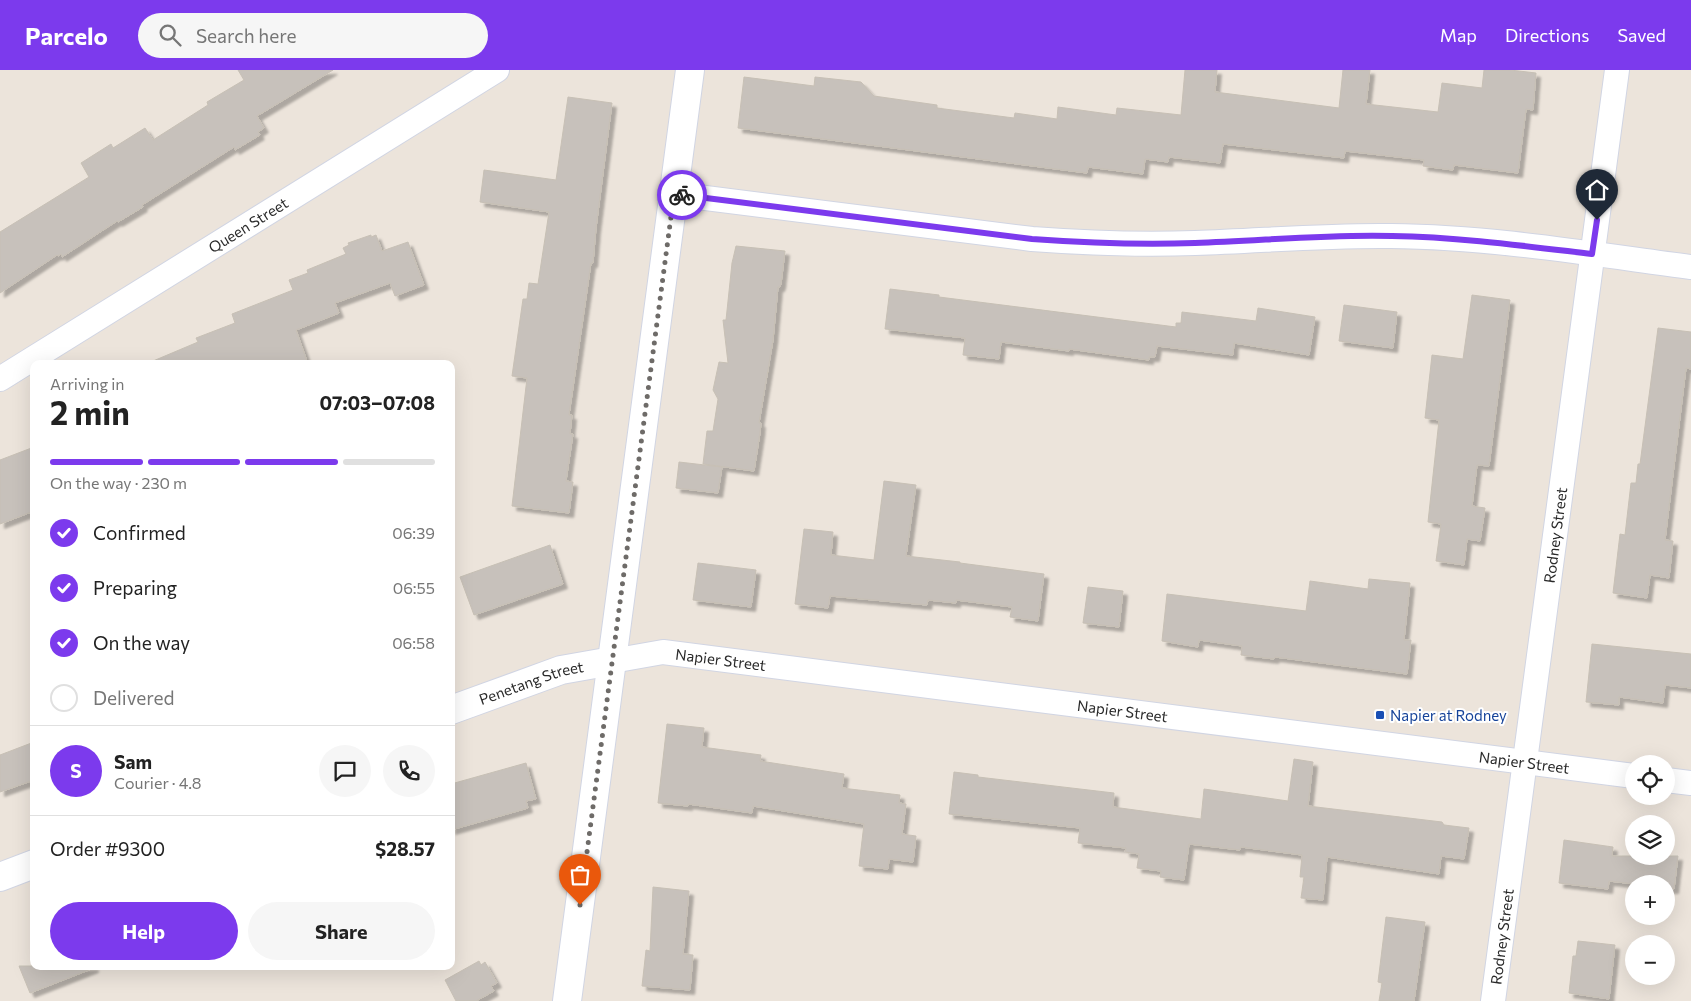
<!DOCTYPE html>
<html lang="en">
<head>
<meta charset="utf-8">
<style>
  body { margin:0; font-family:Commissioner,sans-serif; background:#f6f6f6; color:#222; height:100vh; display:flex; flex-direction:column; font-size:19px; white-space:nowrap }
  * { box-sizing:border-box; margin:0 }
  p { font-size:16px; color:#767676 }
  .icon { flex:none; width:28px; height:28px; fill:none; stroke:currentColor; stroke-width:2; stroke-linecap:round; stroke-linejoin:round }
  .map { position:relative; flex:1; overflow:hidden }
  .drawer { position:absolute; left:30px; top:290px; width:425px; height:610px; display:flex; flex-direction:column; background:#fff; border-radius:10px; box-shadow:0 5px 20px #0002 }
  .drawer>* { flex:none }
  .tools { position:absolute; left:1625px; top:685px; display:grid; gap:10px }
  .tools a { display:grid; place-items:center; width:50px; height:50px; border-radius:50%; background:#fff; box-shadow:0 5px 20px #0002; font-size:25px }
  .pin { position:absolute; display:grid; place-items:center; width:42px; height:42px; color:#fff; margin:-51px -21px; border-radius:50% 50% 50% 0; rotate:-45deg; box-shadow:0 0 5px #0007 }
  .pin .icon { rotate:45deg }
  .courier { position:absolute; display:grid; place-items:center; width:50px; height:50px; margin:-25px; border:4px solid #7c3aed; border-radius:50%; background:#fff; color:#222; box-shadow:0 1px 6px #0007 }
  .overview em { font-style:normal; font-weight:700 }
  .overview div { display:flex; flex-direction:column-reverse }
  .overview { display:flex; align-items:center; justify-content:space-between; height:85px; padding:0 20px }
  h1 { font-size:32px; font-weight:700; line-height:38px }
  .bar { display:grid; grid-template-columns:repeat(4,1fr); gap:8px 5px; align-content:center; height:60px; padding:0 20px }
  .bar i { height:6px; border-radius:4px; background:#e0e0e0 }
  .bar .active { background:#7c3aed }
  .bar p { grid-column:span 4 }
  .line { display:flex; align-items:center; gap:12px; padding:0 20px; border-top:1px solid #e0e0e0 }
  .line div { flex:1 }
  .round { display:grid; place-items:center; flex:none; width:52px; height:52px; border-radius:26px; background:#f6f6f6 }
  ol { padding:0 20px; list-style:none }
  li { display:flex; align-items:center; gap:15px; height:55px }
  li p { margin-inline-start:auto }
  li .icon { padding:5px; border-radius:50%; background:#7c3aed; color:#fff; stroke-width:4 }
  li:last-child { color:#767676 }
  li i { width:28px; height:28px; border:2px solid #e0e0e0; border-radius:50% }
  .cta { display:flex; gap:10px; margin-top:auto; padding:10px 20px }
  .cta a { flex:1; height:58px; border-radius:30px; background:#7c3aed; color:#fff; font-size:20px; font-weight:700; line-height:58px; text-align:center }
  .cta a+a { background:#f6f6f6; color:#222 }
  header { display:flex; align-items:center; gap:30px; box-sizing:border-box; height:70px; padding:0 25px; background:#7c3aed; color:#fff }
  header strong { font-size:24px }
  nav { display:flex; gap:28px; margin-inline-start:auto; font-size:18px }
  .search { width:350px; height:45px; background:#f6f6f6; display:flex; align-items:center; gap:12px; box-sizing:border-box; padding:0 18px; border-radius:28px; color:#767676; font-size:19px }
  .map>svg:first-child { display:block }
  .building { fill:#c7c1bb; stroke:#c7c0b5; filter:url(#shadow) }
  .lines { fill:none; stroke-linecap:round; stroke-linejoin:round }
  .minor-casing { stroke:#d1d5e3; stroke-width:26 }
  .tertiary-casing { stroke:#d1d5e3; stroke-width:30 }
  .secondary-casing { stroke:#d1d5e3; stroke-width:30 }
  .minor { stroke:#fff; stroke-width:24 }
  .tertiary { stroke:#fff; stroke-width:28 }
  .secondary { stroke:#fff; stroke-width:28 }
  .done { stroke:#6e6b68; stroke-width:5; stroke-dasharray:0 9 }
  .route { stroke:#7c3aed; stroke-width:6 }
  .transit-dot { fill:#1a4fb4; stroke:#fff; stroke-width:2 }
  .labels { text-anchor:middle; dominant-baseline:central; stroke-width:4; stroke-linejoin:round; paint-order:stroke }
  .street-label { font-size:15px; fill:#2a2a2a; stroke:#fff }
  .transit-label { font-size:15px; fill:#164399; stroke:#fff; text-anchor:start }
</style>
</head>
<body>
<header>
<strong>Parcelo</strong>
<div class="search"><svg class="icon" aria-label="search" viewBox="0 0 24 24"><circle cx="10" cy="10" r="6"/><path d="M15 15l6 6"/></svg>Search here</div>
<nav><a>Map</a><a>Directions</a><a>Saved</a></nav>
</header>
<div class="map">
<svg width="1691" height="931" viewBox="0 0 1691 931">
  <defs>
    <filter id="shadow"><feDropShadow dx="4.5" dy="4.5" stdDeviation="1" flood-color="#0004"/></filter>
  </defs>
  <rect width="100%" height="100%" fill="#ece4db"/>
  <g class="building">
    <path d="M238,0h95l-76,46 7,12 -6,4 2,3 -25,15 -1,-3 -92,58 1,2 -25,15 -1,-1 -55,36 -1,-3 -3,2 -1,-1 -57,38v-61l89,-55 -8,-14 30,-19 2,4 32,-20 8,12 55,-35 -1,-3 37,-22z"/>
    <path d="M1185,0h32l-2,22 124,16 4,-38h27l-4,34 72,8 4,-29 40,5 2,-18h26l26,3 -3,37 -7,-1 -8,64 -64,-8 -1,5 -30,-4 1,-6 -79,-9 -1,7 -121,-14 -3,19 -51,-6 -1,5 -23,-3 -2,15 -55,-7 -1,6 -349,-45 6,-51 70,9 1,-9 46,5 13,14 63,9v3l77,10 1,-5 42,6 1,-12 58,8 1,-7 64,7z"/>
    <path d="M568,27l44,6 -16,125 -3,35h-2l-22,152h3l-2,19h3l-7,47 7,1 -4,31 -57,-7 15,-128 -15,-2 11,-77h4l2,-16 9,1 11,-72 -69,-10 4,-32 72,10z"/>
    <path d="M371,165v2l5,-2 6,16 26,-9 16,43 -29,11 -5,-13 -55,20 4,10 -43,17 12,34h-162l52,-22 -2,-4 39,-15 -3,-9 61,-24 -4,-10 19,-7 -1,-3 39,-16 -3,-6 6,-3 -1,-2z"/>
    <path d="M736,176l49,5 -4,33 -1,3h-2l-5,53 -14,83h2l-1,10 -6,38 -51,-7 4,-33h6l5,-32 -5,-9 6,-28 9,1 -5,-43h3l6,-57z"/>
    <path d="M890,219l49,6v2l237,30v-4h5l1,-11 74,9 2,-13 57,9 -6,38 -75,-12 -1,12 -76,-9 -2,11h-6v3l-80,-11v2l-68,-9 -2,17 -36,-4 2,-17 -80,-9z"/>
    <path d="M1472,225l38,5 -21,166 -12,-1 -5,41 13,2 -5,33 -13,-2 -3,26 -28,-4 5,-37 -13,-2 11,-102 -14,-2 7,-63 31,4z"/>
    <path d="M1344,235l53,7 -4,36 -54,-7z"/>
    <path d="M1658,258l33,4v37l-5,-1 -21,172 8,1 -4,37 -19,-3 -3,23 -34,-5 7,-59 5,1 6,-52h5l2,-19h2z"/>
    <path d="M34,377v64l-34,13v-64z"/>
    <path d="M679,392l43,5 -4,26 -42,-5z"/>
    <path d="M884,411l32,4 -10,71 54,6v1l84,11 -6,47 -28,-4 2,-10 -56,-7v3l-28,-3 -1,5 -97,-9 -2,12 -33,-4 9,-75 29,3 -2,23 43,5z"/>
    <path d="M550,475l13,39 -89,31 -14,-38z"/>
    <path d="M698,493l58,7 -5,37 -58,-7z"/>
    <path d="M1369,509l41,4 -6,57h7l-4,34 -132,-17 -1,2 -33,-4 1,-9 -43,-6 -1,7 -36,-6 5,-47 139,17 4,-30 58,8z"/>
    <path d="M1088,517l35,4 -4,36 -36,-4z"/>
    <path d="M1592,574l99,10v34l-26,-3 -2,18 -44,-6v8l-33,-3z"/>
    <path d="M667,654l37,4 -2,19 59,8 -1,6 84,13 -2,14 58,7 -1,8 7,1 -4,30 14,2 -3,26 -24,-3 -1,10 -29,-3 5,-42 -111,-18 -1,7 -64,-9v2l-30,-3z"/>
    <path d="M34,672v38l-34,12v-37z"/>
    <path d="M1294,689l19,3 -5,44 134,16 2,3 25,3 -5,31 -23,-3 -2,18 -112,-17 -4,43 -22,-2 3,-21h-4l2,-22 -61,-8 -1,3 -51,-6 -5,36 -24,-3 1,-6 -24,-3 2,-14 -14,-2 1,-4 -48,-5 2,-15 -131,-14 5,-42 24,3v2l136,16 -1,14 88,12 3,-30 84,12z"/>
    <path d="M526,693l10,36 -10,2 2,7 -77,22v-46z"/>
    <path d="M1564,770l49,7 -1,9h66l-4,33h-8v-5h-32l-25,-3 -1,8 -49,-6z"/>
    <path d="M653,817l36,4 -6,63 10,1 -3,35 -48,-4 4,-36 4,1z"/>
    <path d="M1386,847l39,5 -11,79h-35l3,-18 -4,-1z"/>
    <path d="M1578,871l37,4 -6,54 -40,-6 4,-37h3z"/>
    <path d="M479,891l2,4 4,-3 12,21 -6,3 3,5 -18,10h-20l-11,-21z"/>
    <path d="M19,896h75v2l-64,25z"/>
  </g>
  <g class="lines">
    <g class="minor-casing">
      <g id="minor">
        <path d="M674,124l358,45c54,4 108,6 163,4 65,-2 130,-8 196,-7 100,1 201,18 300,31"/>
        <path id="s1" d="M0,309l497,-309"/>
        <path id="s2" d="M612,591l51,-9 971,124"/>
        <path d="M1666,710l25,3"/>
        <path id="s3" d="M1493,931l124,-931"/>
      </g>
    </g>
    <g class="tertiary-casing">
      <g id="tertiary">
        <path id="s4" d="M451,640l110,-40 51,-9"/>
        <path d="M0,807l34,-13"/>
      </g>
    </g>
    <g class="secondary-casing">
      <path id="secondary" d="M567,931l123,-931"/>
    </g>
    <use href="#minor" class="minor"/>
    <use href="#tertiary" class="tertiary"/>
    <use href="#secondary" class="secondary"/>
  </g>
  <g class="lines">
    <path class="done" d="M580,835l94,-711 8,1"/>
    <path class="route" d="M682,125l350,44c55,4 109,6 163,4 66,-2 131,-9 197,-7 67,1 133,10 200,18l5,-34"/>
  </g>
  <rect class="transit-dot" x="1375" y="640" width="10" height="10" rx="2.5"/>
  <g class="labels">
    <g class="street-label">
      <text stroke="none"><textPath href="#s1" startOffset="292">Queen Street</textPath></text>
      <text stroke="none"><textPath href="#s3" startOffset="470">Rodney Street</textPath></text>
      <text stroke="none"><textPath href="#s2" startOffset="110">Napier Street</textPath></text>
      <text stroke="none"><textPath href="#s4" startOffset="85">Penetang Street</textPath></text>
      <text stroke="none"><textPath href="#s2" startOffset="515">Napier Street</textPath></text>
      <text stroke="none"><textPath href="#s2" startOffset="920">Napier Street</textPath></text>
      <text stroke="none"><textPath href="#s3" startOffset="65">Rodney Street</textPath></text>
    </g>
    <g class="transit-label">
      <text x="1390" y="645">Napier at Rodney</text>
    </g>
  </g>
</svg>
<div class="tools">
<a><svg class="icon" aria-label="locate" viewBox="0 0 24 24"><circle cx="12" cy="12" r="6"/><path d="M12 2v4M12 18v4M2 12h4M18 12h4"/></svg></a>
<a><svg class="icon" aria-label="layers" viewBox="0 0 24 24"><path d="M12 4l9 5-9 5-9-5zM3 14l9 5 9-5"/></svg></a>
<a>+</a>
<a>−</a>
</div>
<div class="pin" style="left:580px;top:835px;background:#ea580c"><svg class="icon" aria-label="bag" viewBox="0 0 24 24"><path d="M5 8h14l-1 12H6zM9 8a3 3 0 0 1 6 0"/></svg></div>
<div class="pin" style="left:1597px;top:150px;background:#1f2937"><svg class="icon" aria-label="home" viewBox="0 0 24 24"><path d="M3 11l9-7 9 7M6 9v11h12V9"/></svg></div>
<div class="courier" style="left:682px;top:125px"><svg class="icon" aria-label="bike" viewBox="0 0 24 24"><circle cx="6" cy="16" r="4"/><circle cx="18" cy="16" r="4"/><path d="M6 16l4-8h5l3 8M10 8l3 8H6M13 5h3"/></svg></div>
<section class="drawer">
<div class="overview"><div><h1>2 min</h1><p>Arriving in</p></div><em>07:03–07:08</em></div>
<div class="bar"><i class="active"></i><i class="active"></i><i class="active"></i><i></i><p>On the way · 230 m</p></div>
<ol>
<li><svg class="icon" aria-label="check" viewBox="0 0 24 24"><path d="M5 12l5 5 9-10"/></svg>Confirmed<p>06:39</p></li>
<li><svg class="icon" aria-label="check" viewBox="0 0 24 24"><path d="M5 12l5 5 9-10"/></svg>Preparing<p>06:55</p></li>
<li><svg class="icon" aria-label="check" viewBox="0 0 24 24"><path d="M5 12l5 5 9-10"/></svg>On the way<p>06:58</p></li>
<li><i></i>Delivered</li>
</ol>
<div class="line" style="height:90px"><b class="round" style="background:#7c3aed;color:#fff">S</b><div><b>Sam</b><p>Courier · 4.8</p></div><a class="round"><svg class="icon" aria-label="chat" viewBox="0 0 24 24"><path d="M4 5h16v11H9l-5 4z"/></svg></a><a class="round"><svg class="icon" aria-label="phone" viewBox="0 0 24 24"><path d="M5 4h4l2 5-3 2q2 4 5 5l2-3 5 2v4C11 20 4 13 5 4z"/></svg></a></div>
<div class="line" style="height:65px"><div>Order #9300</div><b>$28.57</b></div>
<div class="cta"><a>Help</a><a>Share</a></div>
</section>
</div>
</body>
</html>
